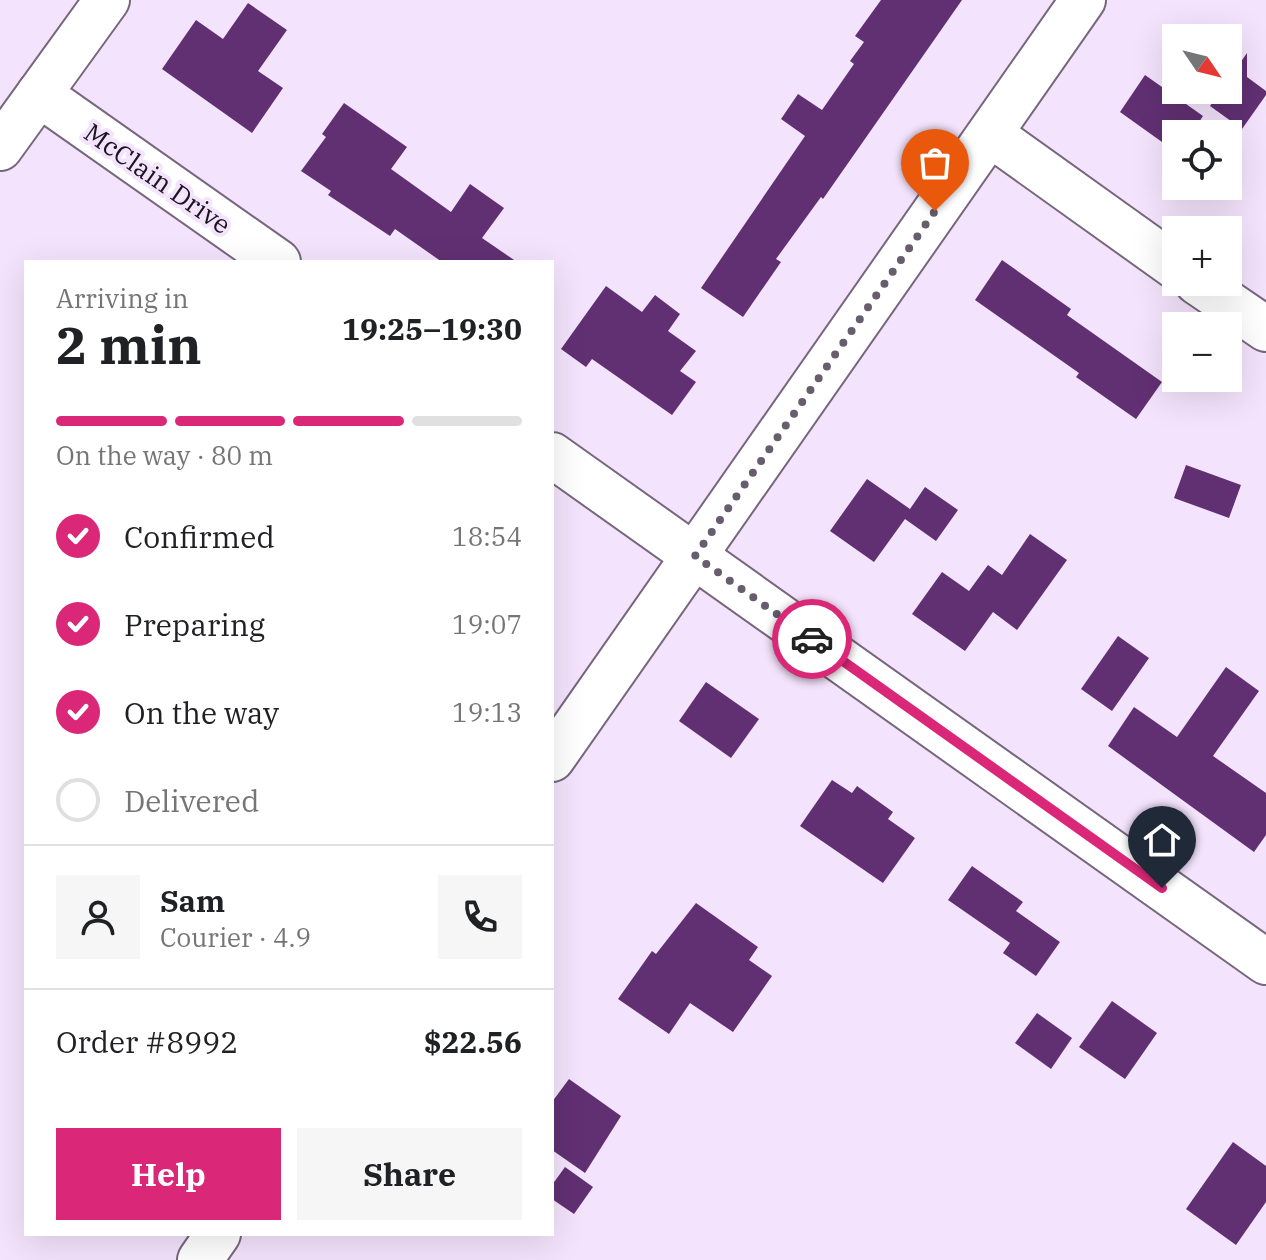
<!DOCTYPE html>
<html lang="en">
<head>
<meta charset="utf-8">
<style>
  body { margin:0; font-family:"IBM Plex Serif",serif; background:#f6f6f6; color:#202124; height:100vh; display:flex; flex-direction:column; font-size:30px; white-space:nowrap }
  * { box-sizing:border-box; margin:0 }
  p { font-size:26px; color:#757577 }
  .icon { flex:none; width:44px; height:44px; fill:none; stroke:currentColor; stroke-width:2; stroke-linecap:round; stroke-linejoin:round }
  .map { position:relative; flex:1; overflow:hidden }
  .side { position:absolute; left:24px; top:260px; width:530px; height:976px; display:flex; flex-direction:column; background:#fff; border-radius:0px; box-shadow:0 8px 32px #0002 }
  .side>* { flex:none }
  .needle { width:52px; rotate:125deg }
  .fabs { position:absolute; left:1162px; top:24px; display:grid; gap:16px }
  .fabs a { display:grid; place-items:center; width:80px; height:80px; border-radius:0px; background:#fff; box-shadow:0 8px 32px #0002; font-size:40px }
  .pin { position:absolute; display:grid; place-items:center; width:68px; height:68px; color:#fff; margin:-82px -34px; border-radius:50% 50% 50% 0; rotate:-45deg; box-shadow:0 0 8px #0007 }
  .pin .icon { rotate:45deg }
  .courier { position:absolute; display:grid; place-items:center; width:80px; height:80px; margin:-40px; border:6px solid #db2777; border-radius:50%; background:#fff; color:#222; box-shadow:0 2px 10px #0007 }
  .overview em { font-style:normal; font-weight:700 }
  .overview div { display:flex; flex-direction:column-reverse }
  .overview { display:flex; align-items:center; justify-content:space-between; height:136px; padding:0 32px }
  h1 { font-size:52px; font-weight:700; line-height:60px }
  .bar { display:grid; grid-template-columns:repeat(4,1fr); gap:12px 8px; align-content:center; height:96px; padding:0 32px }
  .bar i { height:10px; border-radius:6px; background:#e0e0e0 }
  .bar .active { background:#db2777 }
  .bar p { grid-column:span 4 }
  .line { display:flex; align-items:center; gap:20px; padding:0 32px; border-top:2px solid #e0e0e0 }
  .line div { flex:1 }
  .round { display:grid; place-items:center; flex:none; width:84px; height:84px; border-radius:0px; background:#f6f6f6 }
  ol { padding:0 32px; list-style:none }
  li { display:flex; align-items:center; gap:24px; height:88px }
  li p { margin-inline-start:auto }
  li .icon { padding:8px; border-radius:50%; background:#db2777; color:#fff; stroke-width:4 }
  li:last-child { color:#757577 }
  li i { width:44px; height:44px; border:4px solid #e0e0e0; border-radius:50% }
  .cta { display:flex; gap:16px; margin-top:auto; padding:16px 32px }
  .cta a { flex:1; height:92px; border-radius:0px; background:#db2777; color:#fff; font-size:32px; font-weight:700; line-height:92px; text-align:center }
  .cta a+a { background:#f6f6f6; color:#202124 }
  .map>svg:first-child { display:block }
  .building { fill:#613073 }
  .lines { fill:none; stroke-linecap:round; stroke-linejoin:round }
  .minor-casing { stroke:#77677d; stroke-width:48 }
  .minor { stroke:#fff; stroke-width:44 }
  .done { stroke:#675d6c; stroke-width:8; stroke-dasharray:0 14.4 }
  .route { stroke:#db2777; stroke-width:10 }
  .labels { text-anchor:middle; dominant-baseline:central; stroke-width:8; stroke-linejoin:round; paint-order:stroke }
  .street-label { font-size:26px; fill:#1b151e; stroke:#f4e3fc }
</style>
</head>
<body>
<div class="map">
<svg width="1266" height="1260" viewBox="0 0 1266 1260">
  <rect width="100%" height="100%" fill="#f4e3fc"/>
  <g class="building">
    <path d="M881,0h81l-139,199 -2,-2 -45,62 5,3 -38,55 -42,-29 104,-152 -24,-17 17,-25 24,16 32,-46 -4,-3 14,-19 -9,-6z"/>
    <path d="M248,3l39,27 -29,41 25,17 -31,45 -90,-64 34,-49 27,19z"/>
    <path d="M1247,53v24l19,14v4l-24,34 -32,-23 11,-16h7v-10z"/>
    <path d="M1145,75l58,41 -12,18h-15v18l-56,-40z"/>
    <path d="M344,103l63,44 -16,22 60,43 19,-28 34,24 -22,30 35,24h-75l-47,-33 -5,7 -62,-41 3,-4 -30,-20 25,-34 -4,-3z"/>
    <path d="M1002,260l69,49 -4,6 95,67 -26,37 -60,-42 3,-4 -104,-73z"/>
    <path d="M606,286l36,26 13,-17 25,19 -12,17 28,20 -16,20 16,11 -24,33 -80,-56 -6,8 -25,-18z"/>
    <path d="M1186,465l55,20 -12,33 -55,-20z"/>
    <path d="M867,479l43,30 15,-22 33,23 -22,31 -31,-22 -31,43 -44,-31z"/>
    <path d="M1030,534l37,26 -50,70 -24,-18 -28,39 -53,-37 30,-42 27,19 19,-26 14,10z"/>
    <path d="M1118,636l31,22 -37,53 -31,-22z"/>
    <path d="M1226,667l33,24 -46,65 53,37v42l-12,17 -146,-106 26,-39 43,30z"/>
    <path d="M706,682l53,37 -28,39 -52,-37z"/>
    <path d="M832,780l20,13 5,-7 36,26 -5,7 27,19 -32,45 -83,-57z"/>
    <path d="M972,866l51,36 -7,9 44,31 -24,34 -33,-23 7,-10 -62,-43z"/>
    <path d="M696,903l62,44 -9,13 23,16 -39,56 -43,-29 -21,31 -51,-35 34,-48 4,3z"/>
    <path d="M1112,1001l45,32 -32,46 -46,-32z"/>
    <path d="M1037,1013l35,25 -21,31 -36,-26z"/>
    <path d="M569,1079l52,37 -36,57 -33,-23v-48z"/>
    <path d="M1233,1142l33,24v36l-30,43 -50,-36z"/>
    <path d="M565,1167l28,20 -19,27 -22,-15v-14z"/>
  </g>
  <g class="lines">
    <g class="minor-casing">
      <g id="minor">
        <path d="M39,94l239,168"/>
        <path d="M990,134l186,133"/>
        <path d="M0,148l107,-148"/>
        <path d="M1197,282l69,47"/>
        <path d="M552,455l714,507"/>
        <path d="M552,759l531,-759"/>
        <path d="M200,1260l18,-26"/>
      </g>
    </g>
    <use href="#minor" class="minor"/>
  </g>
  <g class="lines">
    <path class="done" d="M812,639l-117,-83 240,-345"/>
    <path class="route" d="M812,639l350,249"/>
  </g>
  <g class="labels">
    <g class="street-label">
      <text transform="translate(158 178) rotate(35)">McClain Drive</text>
    </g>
  </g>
</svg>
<div class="fabs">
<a><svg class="needle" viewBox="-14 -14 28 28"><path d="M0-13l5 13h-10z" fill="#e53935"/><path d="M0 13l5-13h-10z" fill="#757577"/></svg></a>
<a><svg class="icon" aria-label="locate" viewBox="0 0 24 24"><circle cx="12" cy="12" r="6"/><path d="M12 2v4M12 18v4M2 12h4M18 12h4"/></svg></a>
<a>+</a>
<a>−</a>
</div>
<div class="pin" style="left:935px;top:211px;background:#ea580c"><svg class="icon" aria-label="bag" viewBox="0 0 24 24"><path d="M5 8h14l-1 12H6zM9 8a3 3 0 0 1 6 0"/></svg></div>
<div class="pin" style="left:1162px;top:888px;background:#1f2937"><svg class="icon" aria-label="home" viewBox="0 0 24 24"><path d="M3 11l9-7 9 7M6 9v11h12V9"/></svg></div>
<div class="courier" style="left:812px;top:639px"><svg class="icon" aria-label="car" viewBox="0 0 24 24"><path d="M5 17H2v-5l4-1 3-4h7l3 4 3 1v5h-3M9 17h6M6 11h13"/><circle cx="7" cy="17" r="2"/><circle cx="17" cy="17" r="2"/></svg></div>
<section class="side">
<div class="overview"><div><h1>2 min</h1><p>Arriving in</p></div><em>19:25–19:30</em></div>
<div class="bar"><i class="active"></i><i class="active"></i><i class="active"></i><i></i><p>On the way · 80 m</p></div>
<ol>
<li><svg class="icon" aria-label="check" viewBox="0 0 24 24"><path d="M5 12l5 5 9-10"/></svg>Confirmed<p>18:54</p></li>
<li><svg class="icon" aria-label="check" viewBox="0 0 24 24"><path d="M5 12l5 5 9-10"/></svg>Preparing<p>19:07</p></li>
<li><svg class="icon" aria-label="check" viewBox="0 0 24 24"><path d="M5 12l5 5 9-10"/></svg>On the way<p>19:13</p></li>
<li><i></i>Delivered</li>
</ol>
<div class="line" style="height:144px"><a class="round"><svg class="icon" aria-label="person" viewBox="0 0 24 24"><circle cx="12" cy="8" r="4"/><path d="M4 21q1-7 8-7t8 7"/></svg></a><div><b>Sam</b><p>Courier · 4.9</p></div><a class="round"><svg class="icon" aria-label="phone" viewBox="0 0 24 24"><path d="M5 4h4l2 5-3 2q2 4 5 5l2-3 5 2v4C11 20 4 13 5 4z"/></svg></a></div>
<div class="line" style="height:104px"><div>Order #8992</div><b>$22.56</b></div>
<div class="cta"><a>Help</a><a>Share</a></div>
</section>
</div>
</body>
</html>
